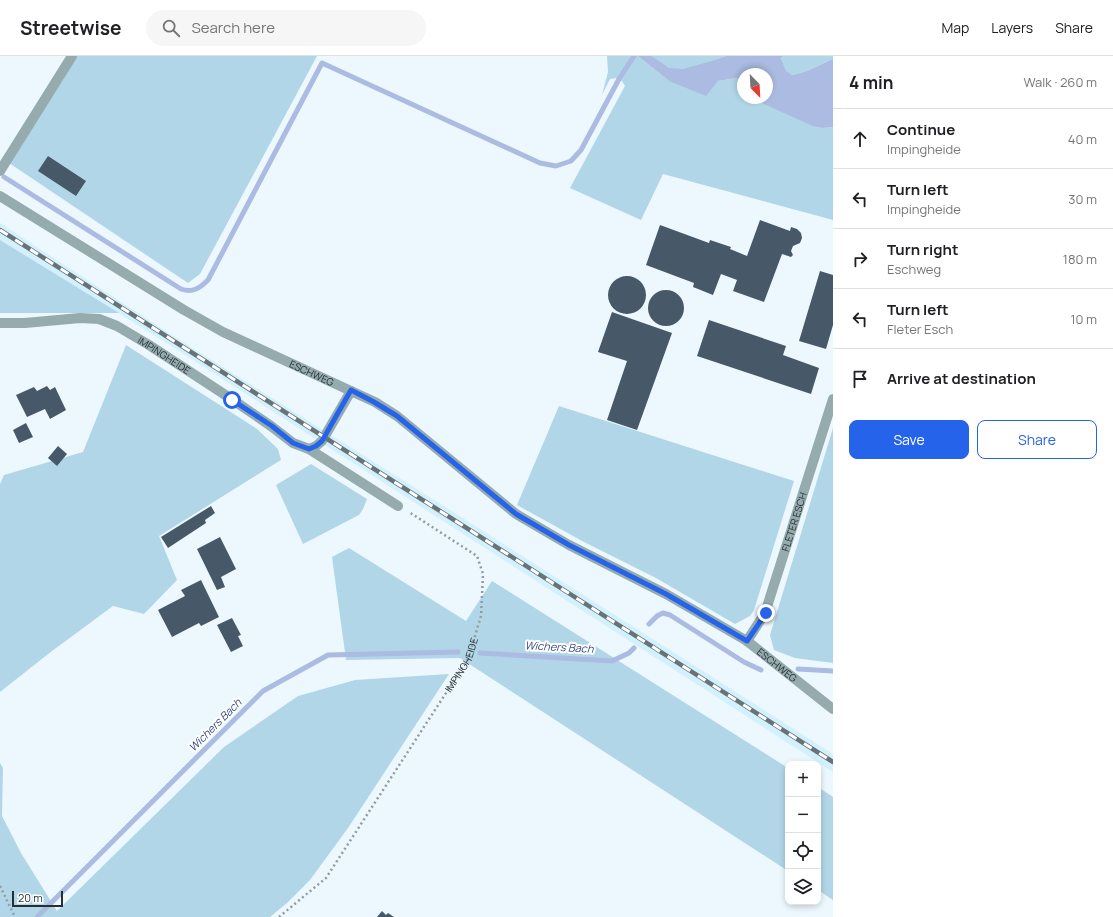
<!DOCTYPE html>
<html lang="en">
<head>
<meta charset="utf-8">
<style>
  body { margin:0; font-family:Manrope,sans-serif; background:#f6f6f6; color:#202124 }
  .controls { position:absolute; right:12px; bottom:12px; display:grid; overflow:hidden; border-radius:8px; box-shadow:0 2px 6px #0003 }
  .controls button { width:36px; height:36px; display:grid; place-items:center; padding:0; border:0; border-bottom:1px solid #e0e0e0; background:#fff; color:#202124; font:20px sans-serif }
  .compass { position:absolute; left:737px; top:12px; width:36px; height:36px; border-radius:50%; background:#fff; box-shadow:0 2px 6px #0003; rotate:156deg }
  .scale { position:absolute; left:12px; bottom:10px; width:51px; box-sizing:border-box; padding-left:4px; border:2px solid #253034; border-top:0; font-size:11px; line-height:14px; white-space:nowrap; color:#253034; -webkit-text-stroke:3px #fff; paint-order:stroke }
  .stop { position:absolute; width:12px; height:12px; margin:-9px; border:3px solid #2563eb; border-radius:50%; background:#fff }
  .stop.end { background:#2563eb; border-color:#fff; box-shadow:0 1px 4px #0008 }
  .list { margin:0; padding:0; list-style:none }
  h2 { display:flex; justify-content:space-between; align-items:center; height:52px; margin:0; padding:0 16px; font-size:17px }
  h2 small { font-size:13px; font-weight:400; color:#757577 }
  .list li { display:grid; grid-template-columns:26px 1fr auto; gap:12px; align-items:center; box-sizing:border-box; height:60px; padding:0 16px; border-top:1px solid #e0e0e0 }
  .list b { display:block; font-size:15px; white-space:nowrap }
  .list p { margin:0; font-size:13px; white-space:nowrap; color:#757577 }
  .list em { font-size:13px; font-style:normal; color:#757577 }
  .actions { display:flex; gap:8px; padding:12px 16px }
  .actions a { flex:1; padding:9px 0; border:1px solid #2563eb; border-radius:8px; text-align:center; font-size:14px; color:#2563eb }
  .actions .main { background:#2563eb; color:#fff }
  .icon { flex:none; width:22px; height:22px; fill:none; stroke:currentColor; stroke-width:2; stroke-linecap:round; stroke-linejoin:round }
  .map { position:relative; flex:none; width:833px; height:861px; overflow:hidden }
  header { display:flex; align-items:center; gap:24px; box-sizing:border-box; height:56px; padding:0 20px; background:#fff; border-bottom:1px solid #e0e0e0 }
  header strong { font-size:19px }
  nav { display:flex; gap:22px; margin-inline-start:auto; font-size:14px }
  .search { width:280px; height:36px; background:#f6f6f6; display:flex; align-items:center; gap:10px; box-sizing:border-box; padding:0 14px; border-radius:22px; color:#757577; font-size:15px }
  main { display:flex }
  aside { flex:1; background:#fff }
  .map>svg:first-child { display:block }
  .built { fill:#d2f0fd }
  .green { fill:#b1d6e7 }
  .water { fill:#abbbe1 }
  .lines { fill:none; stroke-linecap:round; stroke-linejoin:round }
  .stream { stroke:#abbbe1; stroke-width:5 }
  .building { fill:#475969 }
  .path { stroke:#909ca0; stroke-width:2.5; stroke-dasharray:2 3; stroke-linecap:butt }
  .minor { stroke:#95abae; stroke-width:10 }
  .rail-casing { stroke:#677377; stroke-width:4.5 }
  .rail { stroke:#fff; stroke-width:3; stroke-dasharray:9; stroke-linecap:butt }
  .route { stroke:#2563eb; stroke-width:5 }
  .labels { text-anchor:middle; stroke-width:4; stroke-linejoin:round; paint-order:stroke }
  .street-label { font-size:10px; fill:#253034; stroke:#fff }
  .water-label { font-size:11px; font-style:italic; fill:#3a4c7e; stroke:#fff }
</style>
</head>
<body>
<header>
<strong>Streetwise</strong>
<div class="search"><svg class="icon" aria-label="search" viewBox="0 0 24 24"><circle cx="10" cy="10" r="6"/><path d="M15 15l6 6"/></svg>Search here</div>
<nav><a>Map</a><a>Layers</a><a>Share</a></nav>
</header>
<main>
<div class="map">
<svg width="833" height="861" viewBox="0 0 833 861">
  <rect width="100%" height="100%" fill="#ecf8fd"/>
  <path class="built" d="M0 167 167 276 436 445 833 698V716L162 284 0 184Z"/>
  <path class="green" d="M76 0H317L200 218 188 227 9 107Z
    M607 0H638L669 25H718L737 22 743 36V42L759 46 823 72 833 71V164L663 118 641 164 570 132 625 30C621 23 619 21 610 23L602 39 608 16Z
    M652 0H726C711 6 687 16 671 13 665 11 658 4 652 0Z
    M784 0H833V3L807 15 792 19 786 16 781 2Z
    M0 184 119 257H0Z
    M126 289 257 373 278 393 281 404 159 480 177 524 144 558 113 550 52 595 0 636V428L4 419 83 396Z
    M559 350 794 425 754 554 750 560 735 568 656 522 584 486 517 449Z
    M833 372V607L795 602 774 594 770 579Z
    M311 408 367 443 363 453 359 459 303 488 276 429Z
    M349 492 466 565 492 525 788 712V815L460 602 346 604 332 501Z
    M449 618 348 772 310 824 287 847 270 861H0V707L3 712 2 760 21 797 57 855 224 691 298 640 355 624Z
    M818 731 833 741V844L818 834Z"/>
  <path class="water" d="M638 0H652L669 12 683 13 712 5 726 0H784L781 2 786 15 792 19 807 15 833 3V71L823 72 813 70 759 46 746 43 745 42H767V18H743V36L737 22 718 25 706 40 669 25Z"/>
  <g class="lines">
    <path class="stream" d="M4 121 181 233C193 237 200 232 208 224L322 7 540 107 556 110 571 105 581 94 619 23 634 0
      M649 568 657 560 663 557 670 559 744 606 761 614
      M480 597 612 605 629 597 634 592
      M798 613 833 615
      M37 861 263 635 328 599 458 596"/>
  </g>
  <path class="building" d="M48 100 86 125 76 140 38 115Z
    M760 164 790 175 791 171 797 173 801 177 802 182 800 187 793 190 791 195 793 199 791 201 782 198 764 246 733 235 737 224 721 218 713 239 693 231 694 227 646 209 660 169 709 187 710 184 731 191 730 193 747 200Z
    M820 215 833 219V269L826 293 799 285Z
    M608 239a19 19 0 1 1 38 0a19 19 0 1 1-38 0Z
    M648 252a18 18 0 1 1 36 0a18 18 0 1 1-36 0Z
    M612 256 672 277 637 374 607 364 627 305 598 296Z
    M709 264 786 290 783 299 819 312 811 338 697 300Z
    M47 330 50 334 55 331 66 354 50 363 45 353 27 361 16 339 34 331 37 335Z
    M26 367 33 381 19 387 13 374Z
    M58 390 67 398 57 410 48 402Z
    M211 450 215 457 205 464 206 467 168 492 161 481Z
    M220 481 236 513 221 521 225 531 217 534 197 493Z
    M201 524 219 561 201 570 199 567 172 581 158 554 185 540 181 534Z
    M232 562 241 579 238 580 243 590 231 596 217 569Z
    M382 855 386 859 388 857 394 861H377Z"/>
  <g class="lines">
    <g class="path">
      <path d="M0 830 15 861"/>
      <path id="s1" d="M279 861 326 822 468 603 481 560 483 518 477 500 409 456"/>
    </g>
    <g class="minor">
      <path d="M0 115 72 0"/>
      <path id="s2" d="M0 140 184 254 223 276 351 335 375 346 397 360 516 458 569 489 666 538 747 585 833 653"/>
      <path id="s3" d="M0 267H25L80 262 99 263 117 270 149 289 233 344 271 370 293 387 309 393 398 450"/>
      <path d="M309 393 316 390 322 385 351 335"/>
      <path id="s4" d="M747 585 765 557 833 343"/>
    </g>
    <defs>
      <path id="rail" d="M0 174 833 706"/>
    </defs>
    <use href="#rail" class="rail-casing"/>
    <use href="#rail" class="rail"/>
  </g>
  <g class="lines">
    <path class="route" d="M232 344 272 370 293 387 309 393 316 390 322 385 351 334 374 346 397 360 516 458 569 489 666 538 747 585 766 557"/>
  </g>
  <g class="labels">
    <g class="street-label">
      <text dy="4" stroke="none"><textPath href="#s3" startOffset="174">IMPINGHEIDE</textPath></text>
      <text dy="4" stroke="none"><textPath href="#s2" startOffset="359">ESCHWEG</textPath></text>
      <text dy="4" stroke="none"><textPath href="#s4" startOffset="129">FLETER ESCH</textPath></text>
      <text dy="4" stroke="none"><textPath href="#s1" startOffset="314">IMPINGHEIDE</textPath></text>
      <text dy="4" stroke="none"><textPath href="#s2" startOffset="911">ESCHWEG</textPath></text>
    </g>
    <g class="water-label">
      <text transform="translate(559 591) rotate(3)" y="4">Wichers Bach</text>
      <text transform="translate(215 669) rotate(-45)" y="4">Wichers Bach</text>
    </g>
  </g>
</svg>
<div class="controls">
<button>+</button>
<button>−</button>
<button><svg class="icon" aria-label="locate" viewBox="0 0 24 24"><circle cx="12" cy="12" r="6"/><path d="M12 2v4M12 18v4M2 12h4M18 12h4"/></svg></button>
<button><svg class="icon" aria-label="layers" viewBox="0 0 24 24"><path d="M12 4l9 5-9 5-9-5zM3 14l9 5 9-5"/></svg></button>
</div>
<svg class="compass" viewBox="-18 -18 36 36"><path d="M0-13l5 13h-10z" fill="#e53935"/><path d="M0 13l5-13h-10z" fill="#757577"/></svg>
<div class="scale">20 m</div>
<div class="stop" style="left:232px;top:344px"></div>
<div class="stop end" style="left:766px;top:557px"></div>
</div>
<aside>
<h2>4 min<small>Walk · 260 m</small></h2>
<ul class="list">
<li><svg class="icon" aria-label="ahead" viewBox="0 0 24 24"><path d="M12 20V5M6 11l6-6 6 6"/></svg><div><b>Continue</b><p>Impingheide</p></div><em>40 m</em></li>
<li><svg class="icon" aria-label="left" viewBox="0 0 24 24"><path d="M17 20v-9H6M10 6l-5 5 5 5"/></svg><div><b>Turn left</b><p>Impingheide</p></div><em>30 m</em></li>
<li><svg class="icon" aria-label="right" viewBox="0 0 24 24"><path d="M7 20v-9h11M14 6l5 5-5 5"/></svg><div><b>Turn right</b><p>Eschweg</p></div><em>180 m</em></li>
<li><svg class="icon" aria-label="left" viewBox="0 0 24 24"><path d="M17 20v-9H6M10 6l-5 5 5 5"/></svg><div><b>Turn left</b><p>Fleter Esch</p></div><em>10 m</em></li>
<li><svg class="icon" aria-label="arrive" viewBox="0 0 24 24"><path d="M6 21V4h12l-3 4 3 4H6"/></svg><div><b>Arrive at destination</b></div></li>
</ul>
<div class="actions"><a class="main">Save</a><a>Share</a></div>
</aside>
</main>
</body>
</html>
